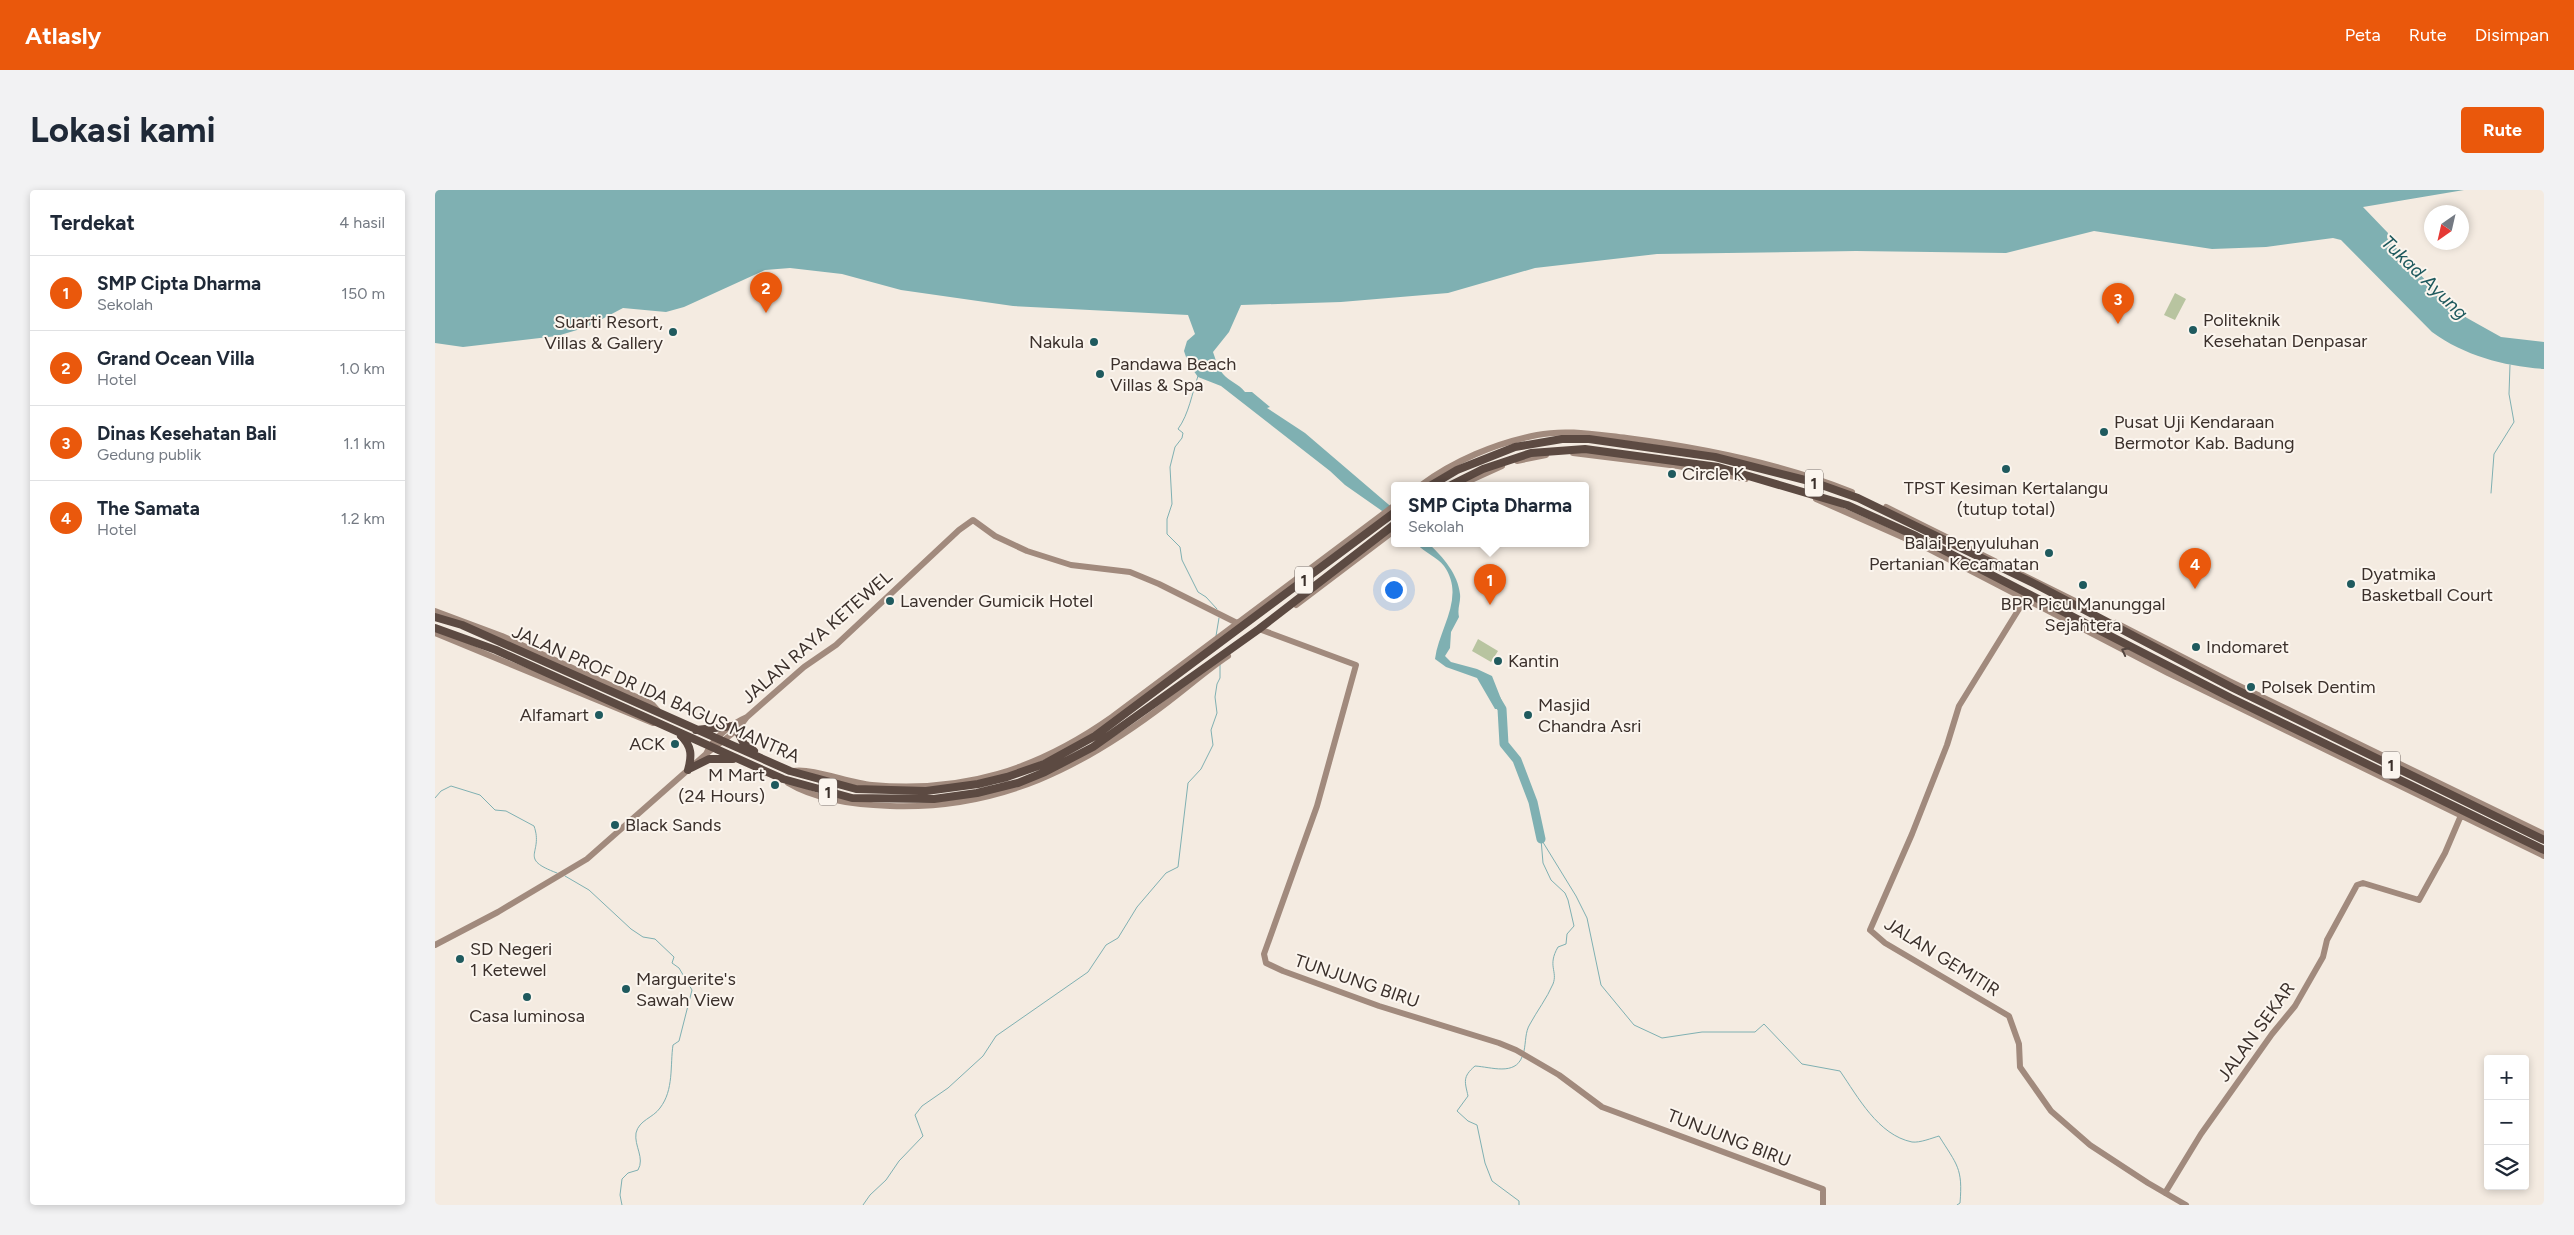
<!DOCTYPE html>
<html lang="id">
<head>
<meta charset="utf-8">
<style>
  body { margin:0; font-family:Figtree,sans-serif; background:#f2f2f3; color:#1f2937 }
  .controls { position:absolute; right:15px; bottom:15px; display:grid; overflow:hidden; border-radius:5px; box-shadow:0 2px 8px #0003 }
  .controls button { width:45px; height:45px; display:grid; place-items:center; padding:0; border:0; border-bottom:1px solid #e0e1e3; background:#fff; color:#1f2937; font:25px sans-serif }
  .compass { position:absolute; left:1989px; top:15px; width:45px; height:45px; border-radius:50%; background:#fff; box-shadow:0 2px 8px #0003; rotate:214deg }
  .you { position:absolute; left:958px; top:399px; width:18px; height:18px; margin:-12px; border:4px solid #fff; border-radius:50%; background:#1a73e8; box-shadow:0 0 0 8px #1a73e833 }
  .badge { display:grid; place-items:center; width:32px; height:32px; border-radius:50%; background:#ea580c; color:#fff; font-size:16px; font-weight:700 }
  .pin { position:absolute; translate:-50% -41px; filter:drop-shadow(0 1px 2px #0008) }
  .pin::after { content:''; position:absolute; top:26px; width:18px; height:15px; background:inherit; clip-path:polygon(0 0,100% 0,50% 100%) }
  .popup { position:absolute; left:956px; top:292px; width:198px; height:65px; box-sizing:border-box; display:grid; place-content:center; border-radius:5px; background:#fff; filter:drop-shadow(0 1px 4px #0005); font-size:16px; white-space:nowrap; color:#747a83 }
  .popup b { font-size:19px; color:#1f2937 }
  .popup::after { content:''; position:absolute; left:50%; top:100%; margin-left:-10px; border:10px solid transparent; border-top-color:#fff }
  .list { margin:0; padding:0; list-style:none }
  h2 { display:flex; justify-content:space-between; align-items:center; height:65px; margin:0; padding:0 20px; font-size:21px }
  h2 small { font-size:16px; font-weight:400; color:#747a83 }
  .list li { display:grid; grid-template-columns:32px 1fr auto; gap:15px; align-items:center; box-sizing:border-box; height:75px; padding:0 20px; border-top:1px solid #e0e1e3 }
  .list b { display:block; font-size:19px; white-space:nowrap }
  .list p { margin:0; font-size:16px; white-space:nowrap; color:#747a83 }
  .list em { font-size:16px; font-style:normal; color:#747a83 }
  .icon { flex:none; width:28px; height:28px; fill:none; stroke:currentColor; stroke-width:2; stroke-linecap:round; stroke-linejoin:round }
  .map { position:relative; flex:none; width:2109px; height:1015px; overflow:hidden; border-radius:5px }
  header { display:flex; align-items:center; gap:30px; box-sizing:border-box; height:70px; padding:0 25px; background:#ea580c; color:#fff }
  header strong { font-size:24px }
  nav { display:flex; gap:28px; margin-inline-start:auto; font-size:18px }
  .intro { display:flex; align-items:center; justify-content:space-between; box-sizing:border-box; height:120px; padding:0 30px }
  h1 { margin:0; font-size:35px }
  .button { padding:12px 22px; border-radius:5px; background:#ea580c; color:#fff; font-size:18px; font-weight:700 }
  main { display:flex; gap:30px; padding:0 30px }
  aside { flex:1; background:#fff; border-radius:5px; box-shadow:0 2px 8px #0003 }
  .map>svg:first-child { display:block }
  .green { fill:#b8c4a0 }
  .water { fill:#7fb0b2 }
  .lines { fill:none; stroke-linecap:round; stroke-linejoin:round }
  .stream { stroke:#7fb0b2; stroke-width:1 }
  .river { stroke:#7fb0b2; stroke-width:9 }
  .secondary { stroke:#a18a7d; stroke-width:6 }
  .highway { stroke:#5c4a42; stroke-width:8 }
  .oneway { stroke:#544640 }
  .poi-dot { fill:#1f5a5e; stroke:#fbf5ee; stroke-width:2 }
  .labels { text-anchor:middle; stroke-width:4; stroke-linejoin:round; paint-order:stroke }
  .shield { fill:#fbf5ee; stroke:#756b66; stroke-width:1 }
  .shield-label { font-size:16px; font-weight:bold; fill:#3b302b }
  .poi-label { font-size:18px; fill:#3b302b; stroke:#fbf5ee; text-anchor:start }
  .street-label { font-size:18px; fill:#3b302b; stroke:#fbf5ee }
  .water-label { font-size:19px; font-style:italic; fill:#1f5a5e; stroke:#fbf5ee }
</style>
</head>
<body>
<header>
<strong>Atlasly</strong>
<nav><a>Peta</a><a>Rute</a><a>Disimpan</a></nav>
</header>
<div class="intro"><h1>Lokasi kami</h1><a class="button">Rute</a></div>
<main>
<aside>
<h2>Terdekat<small>4 hasil</small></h2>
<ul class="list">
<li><span class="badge">1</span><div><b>SMP Cipta Dharma</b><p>Sekolah</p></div><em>150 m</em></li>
<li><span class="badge">2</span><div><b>Grand Ocean Villa</b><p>Hotel</p></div><em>1.0 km</em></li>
<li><span class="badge">3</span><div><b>Dinas Kesehatan Bali</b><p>Gedung publik</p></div><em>1.1 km</em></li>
<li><span class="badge">4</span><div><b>The Samata</b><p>Hotel</p></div><em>1.2 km</em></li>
</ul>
</aside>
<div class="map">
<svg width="2109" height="1015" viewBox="0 0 2109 1015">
  <rect width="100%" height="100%" fill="#f4ebe1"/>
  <path class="green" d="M1740 103 1751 109 1740 130 1729 125Z
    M1043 449 1063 461 1056 472 1037 461Z"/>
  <path class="water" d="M0 0H2029L1928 17 1953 43 1952 48 2012 114 2032 128 2066 147 2109 152V179C2069 176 2030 166 1997 142L1906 50 1898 48 1831 57 1777 59 1659 41 1571 63 1421 61 1222 64 1100 78 1013 103 906 112 806 115 794 142 778 162C781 170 782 177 788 184 794 191 804 194 810 202H817L835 217 832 218 870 243 960 320V330L910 295 895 281 786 196 763 187 753 173 749 161 752 151 760 144 753 125 578 116 466 100 407 84 355 78 330 80 249 117 231 122 188 118 152 137 122 146 28 157 0 153Z
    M982 354H994C1008 367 1023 384 1025 404 1026 412 1022 418 1024 427L1016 442 1015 458 1010 466 1016 472 1042 479 1057 486 1070 519H1060L1042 488 1011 477 1000 469C1004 438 1031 407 1009 376 1002 367 990 363 982 354Z"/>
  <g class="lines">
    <path class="stream" d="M763 186C757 203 754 224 743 239L748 243 747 248 740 257 735 277 737 314 732 329V344L745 357 747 370 763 402 771 407 782 419
      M2056 303 2059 264 2079 232 2074 204 2075 175
      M781 446 784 428
      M0 608 6 601 16 596 45 605 60 620 71 621 99 636C109 664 82 668 122 683
      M1106 649 1141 706 1152 728 1166 795 1199 835 1227 848 1267 842H1320L1329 834 1367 874 1405 881C1423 907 1443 945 1477 952 1485 953 1497 948 1504 946 1522 975 1528 978 1525 1013L1522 1015
      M130 686 154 700 196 739 208 747 220 749 239 767 237 773 244 778 257 800 244 851 238 855C235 875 239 900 225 918 218 928 204 930 201 943 199 956 210 968 203 980L193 983 187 989 185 1005 187 1015
      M1089 861C1091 852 1090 842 1095 834 1102 821 1112 808 1118 794 1123 781 1112 776 1123 757L1131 754 1132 744 1139 736 1133 710 1130 703 1116 690 1108 673 1106 649
      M428 1015 435 1005 451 990 464 971 488 946 480 925 487 916 513 898 548 866 561 846 653 782 671 755 683 748 702 717 731 683 743 677 753 593 766 579 778 555 776 540 782 523 780 507 782 494 785 488V475
      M1084 1015V1011L1057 991 1050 973 1042 935 1033 931 1022 921 1033 906C1030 892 1027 887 1040 876 1056 877 1080 886 1087 867"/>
    <path class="river" d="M1061 509 1067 519 1069 554 1082 570 1098 612 1106 649"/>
    <path class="secondary" d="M1138 263 1243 276 1311 289
      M1082 271 1111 265
      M985 296C1018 271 1061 253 1102 245 1132 239 1163 245 1192 248 1269 258 1345 273 1417 302
      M1023 296 1067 276
      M1381 309 1492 358 1733 483 2109 666
      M1451 317 1644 413
      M1592 406 1524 516 1512 555 1477 644 1435 740 1450 753 1574 826 1584 854 1585 877 1616 921 1655 955 1713 993 1751 1015
      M861 415 960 340
      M0 421 67 446 217 514 225 523
      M1681 433 1794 491 2109 644
      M824 439 921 475 882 616 829 764 831 773 848 781 944 816 1064 853 1081 860 1124 885 1167 917 1388 999V1015
      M0 443 218 533
      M271 564C278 548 296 534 312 527L369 477 401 455 524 340 538 330 560 346 592 361 636 375 695 382 724 394 802 433
      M358 581C379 578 413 593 437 595 528 603 602 580 677 527L960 315
      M353 593C381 610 422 615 455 616 565 620 648 577 733 512 753 497 772 480 793 466
      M0 755 63 722 152 669 271 564 302 540 312 527
      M1730 1003 1766 944 1837 844 1860 816 1888 767 1892 750 1922 695 1928 693 1984 710 2010 663 2027 623"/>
    <path class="highway" d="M995 296 1022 280 1080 257 1127 249H1154L1280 267 1378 292 1423 308 1600 394 1798 498 2109 650
      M1014 296 1048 279 1096 263 1150 259 1283 277 1412 315 1481 346 1796 508 2109 660
      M0 427 27 435 355 581 421 599 491 601 543 594 572 587 609 574 660 546 960 322
      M0 438 61 460 348 589 417 608 499 609 542 603 583 593 610 582 658 557 824 439 960 334
      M261 540 298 536
      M302 540 309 554 319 561
      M246 546C257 556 257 566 253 580
      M256 578 274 569H298"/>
  </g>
  <defs><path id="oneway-chevron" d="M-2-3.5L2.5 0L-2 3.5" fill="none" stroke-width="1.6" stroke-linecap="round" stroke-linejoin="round" transform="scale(1.25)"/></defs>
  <use class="oneway" href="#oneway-chevron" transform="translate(1690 461) rotate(-153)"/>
  <g class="poi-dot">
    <circle cx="1758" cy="140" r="5"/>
    <circle cx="238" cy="142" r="5"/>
    <circle cx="659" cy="152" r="5"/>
    <circle cx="665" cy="184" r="5"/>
    <circle cx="1669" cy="242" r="5"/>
    <circle cx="1571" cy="279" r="5"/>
    <circle cx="1237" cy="284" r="5"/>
    <circle cx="1614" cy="363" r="5"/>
    <circle cx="1916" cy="394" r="5"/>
    <circle cx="1648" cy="395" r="5"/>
    <circle cx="455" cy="411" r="5"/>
    <circle cx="1761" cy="457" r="5"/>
    <circle cx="1063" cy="471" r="5"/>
    <circle cx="1816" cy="497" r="5"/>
    <circle cx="164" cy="525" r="5"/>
    <circle cx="1093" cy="525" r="5"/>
    <circle cx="240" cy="554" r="5"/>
    <circle cx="340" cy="595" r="5"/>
    <circle cx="180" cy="635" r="5"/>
    <circle cx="25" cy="769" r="5"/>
    <circle cx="191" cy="799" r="5"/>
    <circle cx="92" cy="807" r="5"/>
  </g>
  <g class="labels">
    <g class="shield">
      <rect x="1370" y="279.5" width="18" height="27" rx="4"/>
      <rect x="860" y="376.5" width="18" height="27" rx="4"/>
      <rect x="1947" y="561.5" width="18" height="27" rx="4"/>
      <rect x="384" y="588.5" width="18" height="27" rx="4"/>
    </g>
    <g class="shield-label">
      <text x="1379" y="299">1</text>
      <text x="869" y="396">1</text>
      <text x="1956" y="581">1</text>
      <text x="393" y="608">1</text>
    </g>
    <g class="poi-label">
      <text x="1768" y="136">Politeknik<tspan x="1768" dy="21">Kesehatan Denpasar</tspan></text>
      <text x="228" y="138" text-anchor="end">Suarti Resort,<tspan x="228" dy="21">Villas &amp; Gallery</tspan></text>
      <text x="649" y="158" text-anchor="end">Nakula</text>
      <text x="675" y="180">Pandawa Beach<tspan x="675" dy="21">Villas &amp; Spa</tspan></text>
      <text x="1679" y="238">Pusat Uji Kendaraan<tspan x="1679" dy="21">Bermotor Kab. Badung</tspan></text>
      <text x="1247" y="290">Circle K</text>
      <text x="1571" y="304" text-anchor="middle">TPST Kesiman Kertalangu<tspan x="1571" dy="21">(tutup total)</tspan></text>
      <text x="1604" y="359" text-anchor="end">Balai Penyuluhan<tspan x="1604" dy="21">Pertanian Kecamatan</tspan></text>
      <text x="1926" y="390">Dyatmika<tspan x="1926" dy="21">Basketball Court</tspan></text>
      <text x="465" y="417">Lavender Gumicik Hotel</text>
      <text x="1648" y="420" text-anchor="middle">BPR Picu Manunggal<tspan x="1648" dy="21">Sejahtera</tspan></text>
      <text x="1771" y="463">Indomaret</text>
      <text x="1073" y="477">Kantin</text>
      <text x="1826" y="503">Polsek Dentim</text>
      <text x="1103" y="521">Masjid<tspan x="1103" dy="21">Chandra Asri</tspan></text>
      <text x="154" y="531" text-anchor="end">Alfamart</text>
      <text x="230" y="560" text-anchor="end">ACK</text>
      <text x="330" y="591" text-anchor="end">M Mart<tspan x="330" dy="21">(24 Hours)</tspan></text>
      <text x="190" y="641">Black Sands</text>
      <text x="35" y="765">SD Negeri<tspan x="35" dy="21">1 Ketewel</tspan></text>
      <text x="201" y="795">Marguerite's<tspan x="201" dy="21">Sawah View</tspan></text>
      <text x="92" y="832" text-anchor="middle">Casa luminosa</text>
    </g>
    <g class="street-label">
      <text transform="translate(382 447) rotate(-41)" y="6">JALAN RAYA KETEWEL</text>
      <text transform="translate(221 504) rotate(24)" y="6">JALAN PROF DR IDA BAGUS MANTRA</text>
      <text transform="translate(1507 767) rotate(32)" y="6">JALAN GEMITIR</text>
      <text transform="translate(922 791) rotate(19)" y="6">TUNJUNG BIRU</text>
      <text transform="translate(1821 842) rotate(-54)" y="6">JALAN SEKAR</text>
      <text transform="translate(1294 948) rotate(21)" y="6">TUNJUNG BIRU</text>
    </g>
    <g class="water-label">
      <text transform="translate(1990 87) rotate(44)" y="7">Tukad Ayung</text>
    </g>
  </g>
</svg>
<div class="controls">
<button>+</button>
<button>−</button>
<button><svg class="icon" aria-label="layers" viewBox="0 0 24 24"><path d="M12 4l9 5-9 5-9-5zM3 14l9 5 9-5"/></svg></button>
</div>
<svg class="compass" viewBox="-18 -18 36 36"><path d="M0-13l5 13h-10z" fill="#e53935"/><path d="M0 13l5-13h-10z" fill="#747a83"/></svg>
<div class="you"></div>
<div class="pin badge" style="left:1055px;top:415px">1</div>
<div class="popup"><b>SMP Cipta Dharma</b>Sekolah</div>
<div class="pin badge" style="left:331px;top:123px">2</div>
<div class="pin badge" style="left:1683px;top:134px">3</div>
<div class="pin badge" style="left:1760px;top:399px">4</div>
</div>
</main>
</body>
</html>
